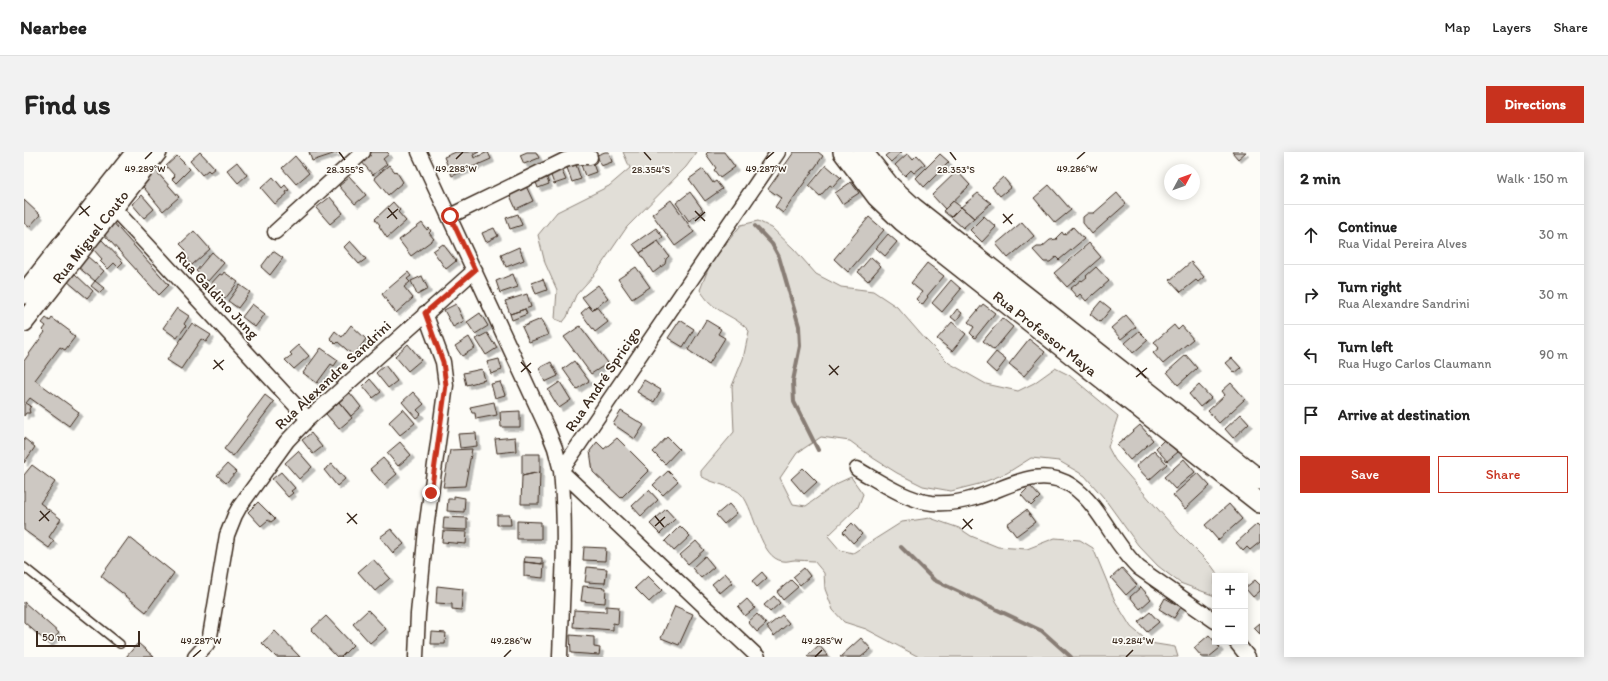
<!DOCTYPE html>
<html lang="en">
<head>
<meta charset="utf-8">
<style>
  body { margin:0; font-family:Itim,sans-serif; background:#f2f2f2; color:#222 }
  .controls { position:absolute; right:12px; bottom:12px; display:grid; overflow:hidden; border-radius:0px; box-shadow:0 2px 10px #0003 }
  .controls button { width:36px; height:36px; display:grid; place-items:center; padding:0; border:0; border-bottom:1px solid #e0e0e0; background:#fff; color:#222; font:20px sans-serif }
  .compass { position:absolute; left:1140px; top:12px; width:36px; height:36px; border-radius:50%; background:#fff; box-shadow:0 2px 10px #0003; rotate:49deg }
  .scale { position:absolute; left:12px; bottom:10px; width:104px; box-sizing:border-box; padding-left:4px; border:2px solid #3b2a1e; border-top:0; font-size:11px; line-height:14px; white-space:nowrap; color:#3b2a1e; -webkit-text-stroke:3px #fdfcf7; paint-order:stroke }
  .stop { position:absolute; width:12px; height:12px; margin:-9px; border:3px solid #c8321e; border-radius:50%; background:#fff }
  .stop.end { background:#c8321e; border-color:#fff; box-shadow:0 1px 4px #0008 }
  .list { margin:0; padding:0; list-style:none }
  h2 { display:flex; justify-content:space-between; align-items:center; height:52px; margin:0; padding:0 16px; font-size:17px }
  h2 small { font-size:13px; font-weight:400; color:#767676 }
  .list li { display:grid; grid-template-columns:26px 1fr auto; gap:12px; align-items:center; box-sizing:border-box; height:60px; padding:0 16px; border-top:1px solid #e0e0e0 }
  .list b { display:block; font-size:15px; white-space:nowrap }
  .list p { margin:0; font-size:13px; white-space:nowrap; color:#767676 }
  .list em { font-size:13px; font-style:normal; color:#767676 }
  .actions { display:flex; gap:8px; padding:12px 16px }
  .actions a { flex:1; padding:9px 0; border:1px solid #c8321e; border-radius:0px; text-align:center; font-size:14px; color:#c8321e }
  .actions .main { background:#c8321e; color:#fff }
  .icon { flex:none; width:22px; height:22px; fill:none; stroke:currentColor; stroke-width:2; stroke-linecap:round; stroke-linejoin:round }
  .map { position:relative; flex:none; width:1236px; height:505px; overflow:hidden; border-radius:0px }
  header { display:flex; align-items:center; gap:24px; box-sizing:border-box; height:56px; padding:0 20px; background:#fff; border-bottom:1px solid #e0e0e0 }
  header strong { font-size:19px }
  nav { display:flex; gap:22px; margin-inline-start:auto; font-size:14px }
  .intro { display:flex; align-items:center; justify-content:space-between; box-sizing:border-box; height:96px; padding:0 24px }
  h1 { margin:0; font-size:28px }
  .button { padding:10px 18px; border-radius:0px; background:#c8321e; color:#fff; font-size:14px; font-weight:700 }
  main { display:flex; gap:24px; padding:0 24px }
  aside { flex:1; background:#fff; border-radius:0px; box-shadow:0 2px 10px #0003 }
  .map>svg:first-child { display:block }
  .green { fill:#e1ded7; stroke:#8e847a }
  .lines { fill:none; stroke-linecap:round; stroke-linejoin:round }
  .stream { stroke:#887d74; stroke-width:4 }
  .building { fill:#cdc8c2; stroke:#3b2a1e; filter:url(#shadow) }
  .lane-casing { stroke:#3b2a1e; stroke-width:10 }
  .street-casing { stroke:#3b2a1e; stroke-width:17 }
  .secondary-casing { stroke:#3b2a1e; stroke-width:22 }
  .lane { stroke:#fdfcf7; stroke-width:7 }
  .street { stroke:#fdfcf7; stroke-width:14 }
  .secondary { stroke:#fdfcf7; stroke-width:19 }
  .route { stroke:#c8321e; stroke-width:5 }
  .ticks { fill:none; stroke:#3b2a1e; stroke-width:1.5 }
  .labels { text-anchor:middle; stroke-width:3.5; stroke-linejoin:round; paint-order:stroke }
  .street-label { font-size:15px; fill:#3b2a1e; stroke:#fdfcf7 }
  .ticks-label { font-size:10px; text-anchor:middle; fill:#3b2a1e; stroke:#fdfcf7; stroke-width:3.5; stroke-linejoin:round; paint-order:stroke }
</style>
</head>
<body>
<header>
<strong>Nearbee</strong>
<nav><a>Map</a><a>Layers</a><a>Share</a></nav>
</header>
<div class="intro"><h1>Find us</h1><a class="button">Directions</a></div>
<main>
<div class="map">
<svg width="1236" height="505" viewBox="0 0 1236 505">
  <defs>
    <filter id="shadow"><feDropShadow dx="3.5" dy="3.5" stdDeviation="0" flood-color="#0004"/></filter>
  </defs>
  <rect width="100%" height="100%" fill="#fdfcf7"/>
  <filter id="ink" filterUnits="userSpaceOnUse"><feTurbulence type="fractalNoise" baseFrequency=".025" numOctaves="2"/><feDisplacementMap in="SourceGraphic" scale="8" xChannelSelector="R" yChannelSelector="G"/><feConvolveMatrix kernelMatrix="1 2 1 2 8 2 1 2 1" color-interpolation-filters="sRGB"/></filter>
  <g filter="url(#ink)">
    <path class="green" d="M599 0H673L662 15 603 75 571 122 552 143 543 165 539 170 531 167 533 138 521 111 514 83 533 60 585 34 606 16Z
      M734 69 748 76 770 97 792 122 817 135 849 139 873 155 901 187 925 211 962 232 994 239 1010 231 1031 216 1045 223 1094 264 1084 295 1091 308 1154 380 1187 413 1195 424H1191V444L1156 431 1134 414 1114 393 1080 346 1061 324 1035 309 1007 306 983 321 955 332 927 339 899 334 873 321 849 306 826 289 797 285 773 301 756 326 769 352 782 354 814 331 827 325 839 342 834 355 804 384 816 398 829 401 878 370 906 366 935 376 947 384 974 395 1003 397 1031 386 1056 388 1069 396 1091 449 1107 475 1126 491 1151 495 1154 505H895L842 477 820 470 809 458 801 437 800 421 790 409C784 409 777 408 771 408 767 408 763 410 759 409 736 407 731 358 718 343 711 334 688 332 677 324V319L710 280 708 234 719 207 725 179C715 167 702 164 691 155 684 150 680 144 676 138L686 112 717 73Z"/>
    <g class="lines">
      <path class="stream" d="M731 74 748 92 755 105 775 174 776 194 769 229 770 250 794 298
        M877 395 910 428 1018 479 1047 505"/>
    </g>
    <path class="building" d="M176 0 191 16 186 20 184 18 178 23 166 9Z
      M285 0H315L288 9Z
      M346 0H363L365 2 359 7 363 12 349 23 336 8Z
      M432 0H455L449 3 450 6 464 0 467 7 428 24 420 5Z
      M503 0H512L515 6 500 12 496 3Z
      M581 0H585L588 10 577 14 573 3Z
      M684 0H700L711 15 696 26 690 18 692 16 682 2Z
      M770 0H794L799 4 759 61 751 55 757 46 744 37Z
      M866 0H878L867 10 861 4Z
      M1208 0H1222L1214 7Z
      M884 1 889 7 893 3 901 12 890 21 887 18 881 24 871 13Z
      M916 2 925 10 900 35 892 26Z
      M153 4 166 17 152 31 148 27 151 24 142 14Z
      M271 4 285 21 272 32 258 16Z
      M550 7 557 27 548 30 541 10Z
      M568 9 572 20 561 24 557 13Z
      M213 10 223 23 214 31 203 18Z
      M365 13 371 20 372 19 379 30 364 43 350 26Z
      M802 13 817 26 809 35 806 33 796 44 785 34Z
      M537 17 542 28 530 32 526 21Z
      M679 17 689 31 692 29 698 37 681 49 665 27Z
      M131 18 155 45 139 59 116 31Z
      M933 19 946 33 921 57 908 43Z
      M521 21 525 32 514 36 510 25Z
      M249 25 258 36 261 33 265 38 262 40 263 42 251 52 237 36Z
      M326 25 342 43 331 52 315 34Z
      M979 25 987 35 976 44 968 35Z
      M827 30 835 41 818 52 811 41Z
      M501 32 509 49 492 57 484 39Z
      M1025 33 1047 58 1031 71 1010 46Z
      M666 40 679 58 665 69 652 51Z
      M954 41 967 51 950 66 937 55Z
      M1093 41 1102 52 1068 82 1059 71V65L1064 61H1070Z
      M118 43 130 57 120 66 108 52Z
      M306 45 319 61 306 72 292 56Z
      M0 48 16 63 5 75 0 71Z
      M647 48 670 80 651 94 628 62Z
      M929 49 937 55 927 65 919 59Z
      M369 50 376 58 374 60 382 69 363 86 355 74 356 73 351 67Z
      M937 55 950 66 939 76 927 65Z
      M494 62 498 73 486 77 482 66Z
      M960 64 972 75 958 90 946 78Z
      M845 65 860 78 824 120 810 107Z
      M87 68 145 133 135 143 76 78Z
      M998 70 1010 84 984 106 972 92Z
      M398 71 403 78 405 76 407 79 405 81 410 87 387 104 375 88Z
      M1049 75 1060 87 1035 108 1032 105 1026 110H1020L1009 98 1013 95H1018L1026 88 1033 87 1032 86 1038 80 1040 83Z
      M470 76 474 84 462 90 458 81Z
      M632 76 639 85 616 101 609 92Z
      M170 79 186 97 168 113 163 108 165 107 159 100 162 98 156 92Z
      M864 82 873 90 861 104 852 96Z
      M78 88 99 110 94 115 90 111 84 117 76 109 78 107 69 97Z
      M326 89 342 107 335 112 320 95Z
      M634 89 645 104 642 107 641 112 629 121 616 101Z
      M1065 91 1077 105 1043 135 1030 121Z
      M419 92 432 109 422 117 409 99Z
      M495 95 500 108 482 115 477 103Z
      M249 99 259 106 246 123 237 115Z
      M188 100 200 111 184 129 172 119Z
      M63 104 80 119 71 129 54 115Z
      M847 105 857 114 844 129 834 120Z
      M1167 110 1180 125 1174 130 1172 128 1157 140 1146 128Z
      M903 111 920 124 903 144 904 145 898 153 892 147 898 140 887 131Z
      M612 115 626 135 608 147 594 127Z
      M1072 115 1085 129 1062 149 1056 142 1053 145 1046 137 1057 128 1058 129 1063 125 1062 124Z
      M200 120 214 130 201 147 184 135 196 122 198 123Z
      M384 120 387 124 383 127 386 130 380 135 389 146 372 161 358 142Z
      M50 121 69 139 63 146 43 129Z
      M489 122 494 135 476 141 472 129Z
      M398 124 404 137 393 143 387 129Z
      M519 127 523 138 512 142 508 131Z
      M927 128 937 137 918 160 908 151Z
      M71 129 80 136 76 141 67 134Z
      M216 133 226 140 214 156 204 149Z
      M574 133 584 146 568 158 558 145Z
      M503 142 507 155 486 162 481 149Z
      M1077 149 1087 157 1076 170 1066 162Z
      M228 152 241 162 231 175 218 165Z
      M432 152 440 169 429 175 420 158Z
      M959 152 971 161 951 186 946 181 950 175 944 170Z
      M565 154 568 158 572 154 584 170 571 180 557 161Z
      M153 156 165 164 160 172 162 174 153 186 139 176Z
      M501 157 503 162 488 168 486 162Z
      M933 157 938 161 932 169 927 165Z
      M456 161 464 174 451 182 443 170Z
      M1102 163 1112 175 1097 187 1087 176Z
      M22 166 26 169 28 166 47 180 46 181 51 185 41 198 36 195 11 228 55 260 45 274 6 246 2 251 7 254 5 257 6 261H2L0 264V209L21 180 19 178 22 174 18 171Z
      M978 166 989 175 970 198 959 189Z
      M517 167 524 183 505 190 498 175Z
      M656 168 670 177 659 195 644 186Z
      M682 168 697 177 694 182 701 186 685 212 664 198Z
      M928 170 942 182 928 199 913 187Z
      M168 171 187 183 182 190 177 187 157 217 143 208Z
      M327 173 342 187 330 204 314 190 312 192 306 186 311 179 318 185Z
      M1150 173 1154 178 1158 174 1169 187 1139 212 1129 201 1135 196 1130 190Z
      M556 174 584 211 567 222 540 185Z
      M1115 179 1124 188 1109 201 1101 191Z
      M463 181 469 191 470 190 473 196 462 203 452 187Z
      M445 185 451 196 438 204 431 194Z
      M1005 187 1021 200 1000 224 985 212Z
      M384 192 397 208 384 219 371 204Z
      M275 193 285 204 270 217 261 208 268 203 266 201Z
      M297 196 314 208 310 214 307 212 293 231 279 221Z
      M972 200 982 208 972 221 962 212Z
      M1162 203 1173 216 1154 233 1143 220Z
      M1208 206 1217 216 1211 221 1202 211Z
      M475 207 478 218 467 222 463 210Z
      M550 209 565 229 553 237 539 217Z
      M527 210 534 224 521 230 515 216Z
      M361 213 373 229 364 236 352 221Z
      M458 217 461 228 442 233 439 221Z
      M346 227 357 240 349 246 339 234Z
      M620 228 637 238 630 250 613 240Z
      M476 230 481 243 471 246 467 232Z
      M536 230 547 248 535 256 524 238Z
      M1207 231 1221 247 1195 271 1184 259 1201 243 1198 239Z
      M1175 233 1187 246 1176 255 1165 242Z
      M389 240 400 252 393 258 397 262 392 266 378 250Z
      M326 241 337 255 327 264 315 250Z
      M241 243 250 250 209 304 200 297Z
      M315 250 328 266 315 277 302 262Z
      M470 250 473 263 452 267 451 261H448L446 255Z
      M379 257 391 271 376 283 365 270Z
      M496 259V275H477L476 260Z
      M597 259 620 273 611 287 589 272Z
      M1217 262 1225 271 1209 286 1201 277Z
      M1116 273 1129 288 1106 308 1093 293Z
      M287 281 298 295 289 302 278 288Z
      M452 281 453 294 436 296 434 282Z
      M491 285 492 299 473 301 471 287Z
      M643 285 655 297 641 312 629 300Z
      M0 286 11 295 0 311Z
      M593 286 625 318 597 346 569 320 566 299 573 290 580 297Z
      M1140 288 1154 300 1143 309 1132 296Z
      M376 290 387 303 374 314 363 301Z
      M448 297 441 334 419 335 426 298Z
      M1130 298 1143 312 1125 328 1112 314Z
      M274 299 288 315 275 327 261 311Z
      M498 302H516V320L498 324Z
      M359 306 373 322 360 333 346 317Z
      M1160 307 1171 320 1151 337 1140 325Z
      M203 312 212 320 202 331 193 323Z
      M308 312 321 327 313 334 300 318Z
      M8 313 31 330 16 351 37 367 25 385 30 389 25 396 0 378V323Z
      M779 316 793 330 780 342 767 327Z
      M644 319 654 329 639 343 629 333Z
      M257 320 271 336 267 339 269 341 264 345 248 327Z
      M516 320 515 352H497L498 324Z
      M1174 321 1186 334 1161 357 1149 343Z
      M1006 334 1016 345 1007 354 997 343Z
      M625 338 634 348 617 364 608 354Z
      M430 344 441 346 440 360 423 359 424 347H430Z
      M234 350 251 367 247 370 244 368 237 374 224 360Z
      M705 352 713 361 700 372 692 363Z
      M1205 352 1218 367 1194 388 1181 373Z
      M642 357 651 367 636 382 626 372Z
      M1002 358 1011 370 992 384 983 372Z
      M473 363H486L487 373H473Z
      M420 365 443 366V378L419 377Z
      M493 369 517 370V387H493Z
      M828 371 838 382 829 391 819 380Z
      M1233 372 1236 375V390L1226 398 1223 395 1219 399 1212 391Z
      M656 374 666 384 650 399 641 389Z
      M367 377 380 392 369 401 356 385Z
      M419 379 443 380 442 392 418 390Z
      M105 385 150 421 122 460 77 424Z
      M672 389 680 398 664 412 656 403Z
      M560 395 582 396 581 409 559 408Z
      M681 404 690 415 677 426 668 416Z
      M501 405 518 406V412L500 410Z
      M349 407 366 426 351 439 334 420Z
      M500 410 520 412 519 426 500 424Z
      M563 415 583 417 581 431 561 430Z
      M780 416 786 424 776 433 769 425Z
      M1098 416 1113 433 1102 443 1087 426Z
      M738 420 743 426 733 435 728 429Z
      M701 421 709 430 696 441 688 432Z
      M624 424 638 438 625 450 611 436Z
      M767 428 774 435 759 448 753 440Z
      M1231 428 1236 433V439L1229 445 1221 436Z
      M413 434 439 437 437 458 428 457V452L412 451Z
      M559 434 582 436 581 451 557 449Z
      M1117 435 1127 447 1116 457 1106 445Z
      M750 444 756 451 746 460 740 453Z
      M1141 446 1157 455 1150 466 1135 457Z
      M723 447 731 456 721 464 714 455Z
      M0 450 35 481 25 492 0 470Z
      M582 454 595 455 594 472 589 471V478L549 475 550 458 582 460Z
      M651 454 669 462 655 493 637 486Z
      M344 458 362 477 346 491 329 472Z
      M1126 460 1135 470 1123 480 1114 470Z
      M733 462 742 472 733 480 724 470Z
      M758 463 765 471 750 484 743 475Z
      M302 464 329 493 317 505H313L287 478Z
      M1236 471V482L1230 476Z
      M251 479 276 505H252L238 491Z
      M408 480 422 481 421 492H407Z
      M546 483 570 485V495L576 496 575 503 547 501Z
      M1185 483 1196 496 1185 505H1178L1170 496Z
      M837 486 847 497 837 505H816Z
      M114 491 130 505H102Z
      M795 493 804 504 784 505 783 504Z"/>
    <g class="lines">
      <defs>
        <path id="lane" d="M0 415 96 492"/>
        <path id="street" d="M395 0 523 276 531 296 537 319 734 505
          M83 49 284 267
          M426 64 541 8 552 5H566
          M251 80 339 0
          M833 317C856 330 882 348 908 351 921 352 937 350 950 346 982 337 1015 312 1048 334 1077 354 1089 392 1115 416L1191 469
          M1212 490 1224 505
          M171 505 183 492 186 484 203 383 211 363 216 354 263 289 284 267 451 118
          M392 505 394 462 402 377 422 233 419 210 401 161
          M536 505C538 443 543 381 537 319L754 0"/>
        <g id="secondary">
          <path id="s1" d="M819 0 853 45 878 69 1236 351"/>
          <path d="M839 0 865 33 890 56 1236 328"/>
          <path d="M0 142 112 0"/>
          <path id="s2" d="M0 170 133 0"/>
        </g>
      </defs>
      <use href="#lane" class="lane-casing"/>
      <use href="#street" class="street-casing"/>
      <use href="#secondary" class="secondary-casing"/>
      <use href="#lane" class="lane"/>
      <use href="#street" class="street"/>
      <use href="#secondary" class="secondary"/>
    </g>
  </g>
  <g class="lines" filter="url(#ink)">
    <path class="route" d="M407 341 422 233 419 210 401 161 451 118 426 64"/>
  </g>
  <path class="ticks" d="M315 0 321 8M620 0 627 8M926 0 932 8M121 7 128 0M432 7 439 0M742 7 750 0M1053 7 1061 0M56 54 65 64M364 56 373 67M671 59 681 69M979 62 988 72M55 63 66 54M363 66 374 57M671 69 681 60M979 71 989 62M190 208 199 218M497 210 507 221M805 213 814 223M1113 216 1122 226M189 217 200 208M497 220 507 211M805 223 815 214M1112 225 1123 216M16 359 25 369M323 361 333 372M631 364 640 375M939 367 948 377M15 369 26 359M323 371 333 362M631 374 641 365M938 377 949 367M169 505 177 498M480 505 487 498M791 505 798 498M1102 505 1109 498"/>
  <g class="labels">
    <g class="street-label">
      <text dy="5" stroke="none"><textPath href="#s2" startOffset="108">Rua Miguel Couto</textPath></text>
      <text transform="translate(193 143) rotate(47)" y="5">Rua Galdino Jung</text>
      <text dy="5" stroke="none"><textPath href="#s1" startOffset="273">Rua Professor Maya</textPath></text>
      <text transform="translate(309 223) rotate(-43)" y="5">Rua Alexandre Sandrini</text>
      <text transform="translate(579 227) rotate(-56)" y="5">Rua André Spricigo</text>
    </g>
  </g>
  <g class="ticks-label">
    <text x="121" y="20">49.289°W</text>
    <text x="432" y="20">49.288°W</text>
    <text x="742" y="20">49.287°W</text>
    <text x="1053" y="20">49.286°W</text>
    <text x="321" y="21">28.355°S</text>
    <text x="627" y="21">28.354°S</text>
    <text x="932" y="21">28.353°S</text>
    <text x="177" y="492">49.287°W</text>
    <text x="487" y="492">49.286°W</text>
    <text x="798" y="492">49.285°W</text>
    <text x="1109" y="492">49.284°W</text>
  </g>
</svg>
<div class="controls">
<button>+</button>
<button>−</button>
</div>
<svg class="compass" viewBox="-18 -18 36 36"><path d="M0-13l5 13h-10z" fill="#e53935"/><path d="M0 13l5-13h-10z" fill="#767676"/></svg>
<div class="scale">50 m</div>
<div class="stop" style="left:426px;top:64px"></div>
<div class="stop end" style="left:407px;top:341px"></div>
</div>
<aside>
<h2>2 min<small>Walk · 150 m</small></h2>
<ul class="list">
<li><svg class="icon" aria-label="ahead" viewBox="0 0 24 24"><path d="M12 20V5M6 11l6-6 6 6"/></svg><div><b>Continue</b><p>Rua Vidal Pereira Alves</p></div><em>30 m</em></li>
<li><svg class="icon" aria-label="right" viewBox="0 0 24 24"><path d="M7 20v-9h11M14 6l5 5-5 5"/></svg><div><b>Turn right</b><p>Rua Alexandre Sandrini</p></div><em>30 m</em></li>
<li><svg class="icon" aria-label="left" viewBox="0 0 24 24"><path d="M17 20v-9H6M10 6l-5 5 5 5"/></svg><div><b>Turn left</b><p>Rua Hugo Carlos Claumann</p></div><em>90 m</em></li>
<li><svg class="icon" aria-label="arrive" viewBox="0 0 24 24"><path d="M6 21V4h12l-3 4 3 4H6"/></svg><div><b>Arrive at destination</b></div></li>
</ul>
<div class="actions"><a class="main">Save</a><a>Share</a></div>
</aside>
</main>
</body>
</html>
